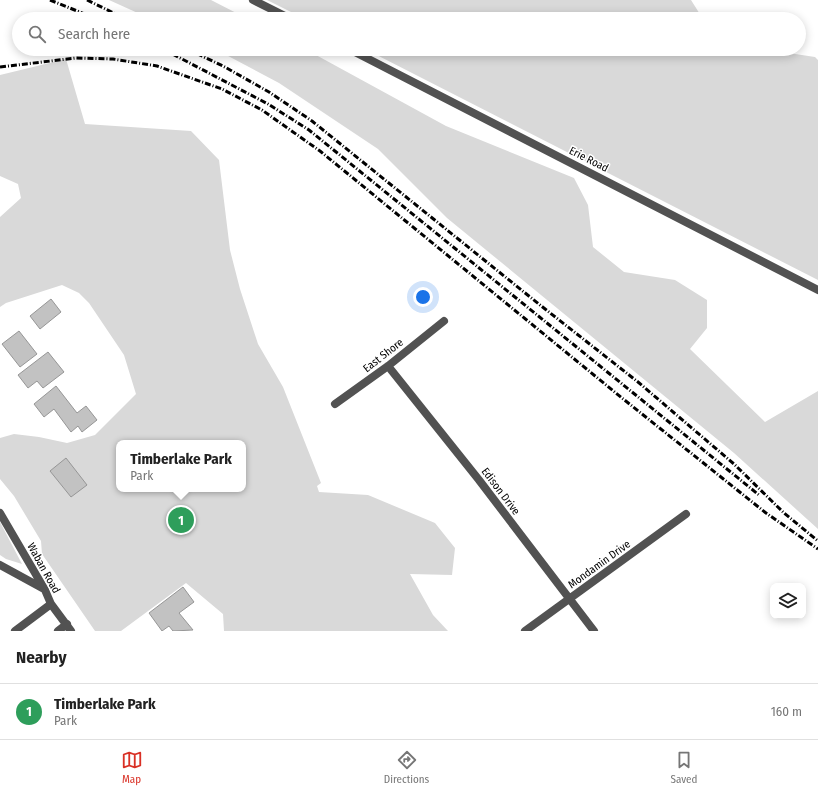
<!DOCTYPE html>
<html lang="en">
<head>
<meta charset="utf-8">
<style>
  body { margin:0; font-family:"Fira Sans Condensed",sans-serif; background:#f2f2f2; color:#222 }
  .controls { position:absolute; right:12px; bottom:12px; display:grid; overflow:hidden; border-radius:8px; box-shadow:0 2px 10px #0003 }
  .controls button { width:36px; height:36px; display:grid; place-items:center; padding:0; border:0; border-bottom:1px solid #e0e0e0; background:#fff; color:#222; font:20px sans-serif }
  .you { position:absolute; left:423px; top:297px; width:14px; height:14px; margin:-10px; border:3px solid #fff; border-radius:50%; background:#1a73e8; box-shadow:0 0 0 6px #1a73e833 }
  .badge { display:grid; place-items:center; width:26px; height:26px; border-radius:50%; background:#d93025; color:#fff; font-size:13px; font-weight:700 }
  .pin { position:absolute; translate:-50% -50%; border:2px solid #fff; box-shadow:0 1px 4px #0006 }
  .popup { position:absolute; left:116px; top:440px; width:130px; height:52px; box-sizing:border-box; display:grid; place-content:center; border-radius:8px; background:#fff; filter:drop-shadow(0 1px 3px #0005); font-size:13px; white-space:nowrap; color:#767676 }
  .popup b { font-size:15px; color:#222 }
  .popup::after { content:''; position:absolute; left:50%; top:100%; margin-left:-8px; border:8px solid transparent; border-top-color:#fff }
  .list { margin:0; padding:0; list-style:none }
  h2 { display:flex; justify-content:space-between; align-items:center; height:52px; margin:0; padding:0 16px; font-size:17px }
  h2 small { font-size:13px; font-weight:400; color:#767676 }
  .list li { display:grid; grid-template-columns:26px 1fr auto; gap:12px; align-items:center; box-sizing:border-box; height:56px; padding:0 16px; border-top:1px solid #e0e0e0 }
  .list b { display:block; font-size:15px; white-space:nowrap }
  .list p { margin:0; font-size:13px; white-space:nowrap; color:#767676 }
  .list em { font-size:13px; font-style:normal; color:#767676 }
  .icon { flex:none; width:22px; height:22px; fill:none; stroke:currentColor; stroke-width:2; stroke-linecap:round; stroke-linejoin:round }
  .map { position:relative; flex:none; width:818px; height:631px; overflow:hidden }
  .search { position:absolute; background:#fff; box-shadow:0 2px 10px #0003; left:12px; right:12px; top:12px; height:44px; display:flex; align-items:center; gap:10px; box-sizing:border-box; padding:0 14px; border-radius:22px; color:#767676; font-size:15px }
  .sheet { height:108px; background:#fff }
  nav { display:flex; justify-content:space-around; align-items:center; box-sizing:border-box; height:56px; border-top:1px solid #e0e0e0; background:#fff; font-size:11px; color:#767676 }
  nav a { display:grid; justify-items:center; gap:2px }
  nav .on { color:#d93025 }
  .map>svg:first-child { display:block }
  .green { fill:#d9d9d9; fill-rule:evenodd }
  .building { fill:#c2c2c2; stroke:#969696 }
  .lines { fill:none; stroke-linecap:round; stroke-linejoin:round }
  .street { stroke:#525252; stroke-width:8 }
  .rail { stroke:#000; stroke-width:3; stroke-dasharray:6 2 1 2; stroke-linecap:butt }
  .labels { text-anchor:middle; stroke-width:3; stroke-linejoin:round; paint-order:stroke }
  .street-label { font-size:11px; fill:#000; stroke:#fff }
</style>
</head>
<body>
<div class="map">
<svg width="818" height="631" viewBox="0 0 818 631">
  <rect width="100%" height="100%" fill="#fff"/>
  <path class="green" d="M109 0H211L248 19H151Z
    M267 0H691L703 19H305Z
    M215 49H305L446 126 574 178 588 205 593 247 624 272 675 280 707 300V328L690 349 765 422 818 391V529L734 453 447 218 378 149 279 83Z
    M365 49H762L815 57 818 60V280Z
    M66 59 85 124 191 131 219 160 230 250 240 289 258 344 283 387 321 483 317 486 319 492 368 495 435 523 455 548 452 575 410 574 433 615 448 631H224L223 614 186 583 121 631H95L42 554 41 541 14 496 0 479V438L14 434 39 437 67 443 95 435 136 394 124 355 89 303 79 293 62 285 6 303 0 307V217L21 198 18 184 0 176V75ZM119 443H243V489H119Z
    M0 522 22 564 6 559 0 555Z"/>
  <path class="building" d="M51 299 61 312 40 329 30 316Z
    M19 331 37 354 20 367 2 344Z
    M48 352 64 372 43 388 37 381 28 388 18 375Z
    M56 386 77 413 86 406 97 420 82 432 78 426 71 432 54 409 44 417 34 404Z
    M66 458 87 485 71 497 50 471Z
    M183 587 194 602 179 613 193 630 173 631 169 626 162 631 149 613Z"/>
  <g class="lines">
    <path class="street" d="M253 0 291 19
      M349 49 818 290
      M388 366 479 480 594 631
      M335 404 388 366 444 321
      M0 513 45 590 51 604 71 631
      M0 565 44 589
      M15 631 51 604
      M58 631 67 624
      M525 631 686 514"/>
    <path class="rail" d="M50 0 97 19
      M87 0 126 19
      M163 49 268 104 309 130 759 495
      M187 49 223 66 269 92 312 121 540 305 638 382 734 464 784 513 818 541
      M0 67 76 58 113 59 157 66 222 89 262 110 320 151 622 398 766 513 818 549"/>
  </g>
  <g class="labels">
    <g class="street-label">
      <text transform="translate(589 159) rotate(27)" y="4">Erie Road</text>
      <text transform="translate(383 355) rotate(-38)" y="4">East Shore</text>
      <text transform="translate(501 491) rotate(53)" y="4">Edison Drive</text>
      <text transform="translate(599 564) rotate(-36)" y="4">Mondamin Drive</text>
      <text transform="translate(44 568) rotate(61)" y="4">Waban Road</text>
    </g>
  </g>
</svg>
<div class="controls">
<button><svg class="icon" aria-label="layers" viewBox="0 0 24 24"><path d="M12 4l9 5-9 5-9-5zM3 14l9 5 9-5"/></svg></button>
</div>
<div class="you"></div>
<div class="pin badge" style="left:181px;top:520px;background:#2e9e5b">1</div>
<div class="popup"><b>Timberlake Park</b>Park</div>
<div class="search"><svg class="icon" aria-label="search" viewBox="0 0 24 24"><circle cx="10" cy="10" r="6"/><path d="M15 15l6 6"/></svg>Search here</div>
</div>
<section class="sheet">
<h2>Nearby<small></small></h2>
<ul class="list">
<li><span class="badge" style="background:#2e9e5b">1</span><div><b>Timberlake Park</b><p>Park</p></div><em>160 m</em></li>
</ul>
</section>
<nav>
<a class="on"><svg class="icon" aria-label="map" viewBox="0 0 24 24"><path d="M3 6l6-2 6 2 6-2v14l-6 2-6-2-6 2zM9 4v14M15 6v14"/></svg>Map</a>
<a><svg class="icon" aria-label="directions" viewBox="0 0 24 24"><path d="M12 3l9 9-9 9-9-9zM9 14v-3h6M13 9l2 2-2 2"/></svg>Directions</a>
<a><svg class="icon" aria-label="saved" viewBox="0 0 24 24"><path d="M7 4h10v16l-5-4-5 4z"/></svg>Saved</a>
</nav>
</body>
</html>
